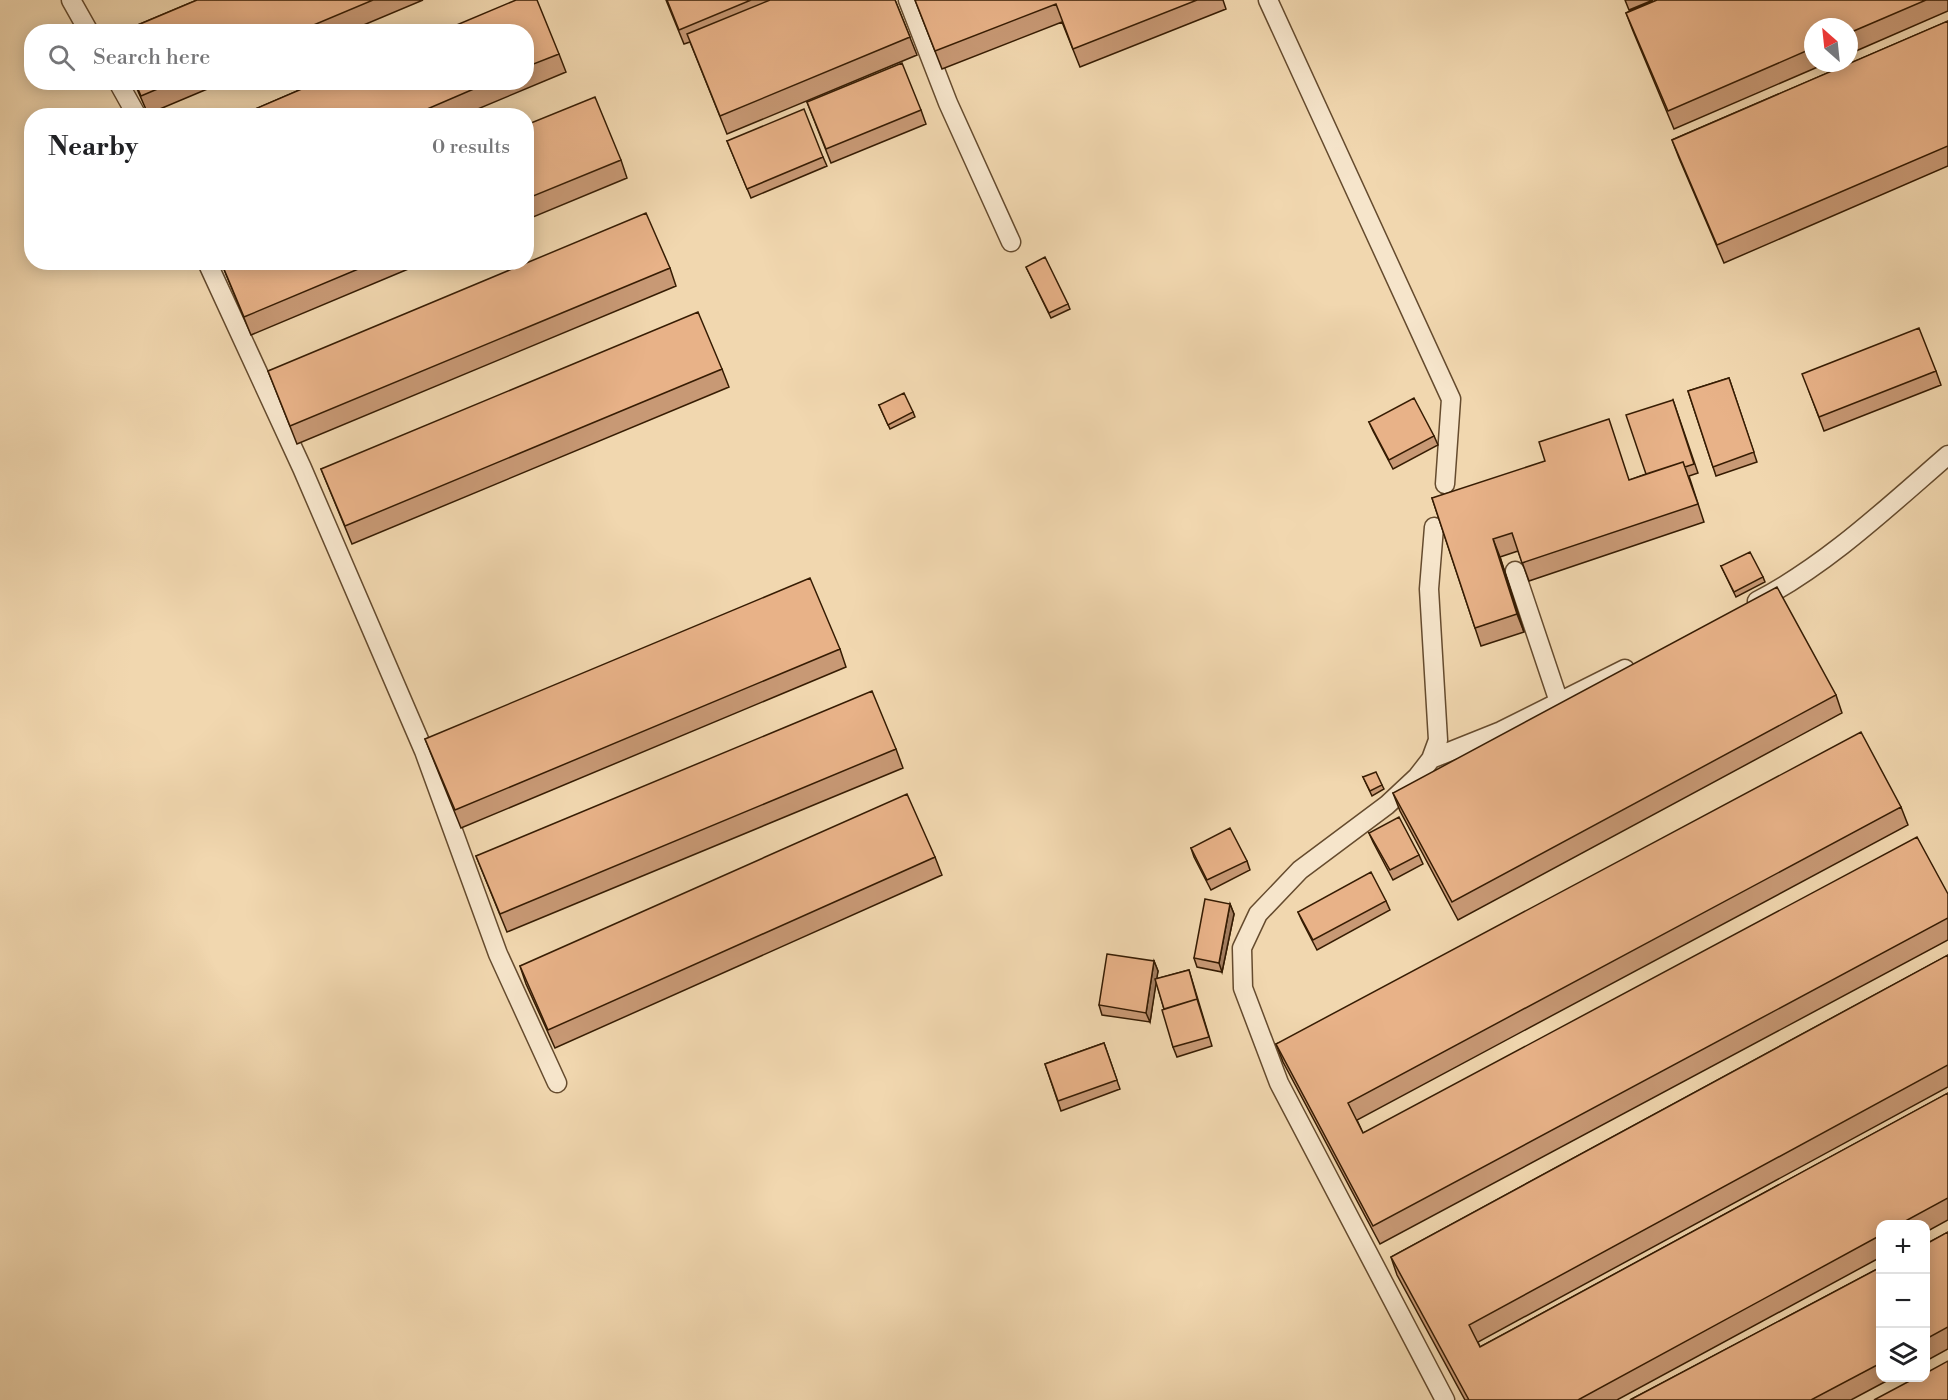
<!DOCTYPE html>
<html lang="en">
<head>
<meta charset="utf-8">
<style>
  body { margin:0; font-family:"Libre Bodoni",serif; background:#f6f6f6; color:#202124 }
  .controls { position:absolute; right:18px; bottom:18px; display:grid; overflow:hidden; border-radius:12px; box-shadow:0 3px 15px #0003 }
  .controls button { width:54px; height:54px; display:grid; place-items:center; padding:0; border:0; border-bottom:2px solid #e0e0e0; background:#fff; color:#202124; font:30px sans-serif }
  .compass { position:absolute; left:1804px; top:18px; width:54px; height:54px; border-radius:50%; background:#fff; box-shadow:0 3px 15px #0003; rotate:333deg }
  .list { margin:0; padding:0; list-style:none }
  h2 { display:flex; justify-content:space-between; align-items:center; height:78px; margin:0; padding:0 24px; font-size:26px }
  h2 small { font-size:20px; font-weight:400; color:#757577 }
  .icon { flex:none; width:33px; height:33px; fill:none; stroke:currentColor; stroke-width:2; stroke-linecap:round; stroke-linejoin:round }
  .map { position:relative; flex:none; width:1948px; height:1400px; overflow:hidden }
  .search { position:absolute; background:#fff; box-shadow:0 3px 15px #0003; left:24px; top:24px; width:510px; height:66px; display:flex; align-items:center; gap:15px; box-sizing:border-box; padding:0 21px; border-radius:24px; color:#757577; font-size:22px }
  .panel { position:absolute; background:#fff; box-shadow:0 3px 15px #0003; left:24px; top:108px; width:510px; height:162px; border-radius:24px }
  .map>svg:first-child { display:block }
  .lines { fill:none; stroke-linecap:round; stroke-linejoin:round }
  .lane-casing { stroke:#654b2e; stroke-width:21 }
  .lane { stroke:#f6e5cb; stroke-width:18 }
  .wall { fill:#c89975; stroke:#361c03; stroke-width:1.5 }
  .shaded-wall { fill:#a27d5f; stroke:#361c03; stroke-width:1.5 }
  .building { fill:#e8b288; stroke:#361c03; stroke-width:1.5 }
</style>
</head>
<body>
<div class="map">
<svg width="1948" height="1400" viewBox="0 0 1948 1400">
  <rect width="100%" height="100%" fill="#f1d7af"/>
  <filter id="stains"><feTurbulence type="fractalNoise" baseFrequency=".00333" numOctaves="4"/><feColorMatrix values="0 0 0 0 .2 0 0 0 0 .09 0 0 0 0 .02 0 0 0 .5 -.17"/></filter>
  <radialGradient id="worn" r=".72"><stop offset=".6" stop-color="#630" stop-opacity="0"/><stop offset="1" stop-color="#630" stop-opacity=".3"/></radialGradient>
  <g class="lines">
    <defs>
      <path id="lane" d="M71 0 89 32
        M908 0 948 103 1011 242
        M1268 0 1451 399 1445 484
        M118 82 137 116
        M207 262 302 468 424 751 498 954 557 1083
        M1434 527 1429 589 1438 740 1431 759 1417 777 1387 805 1300 870 1258 914 1242 948 1243 988 1279 1083 1445 1400
        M1515 571 1559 702
        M1757 601C1827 565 1889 506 1948 455
        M1431 759 1501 731 1625 669"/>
    </defs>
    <use href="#lane" class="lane-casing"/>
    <use href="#lane" class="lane"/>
  </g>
  <path class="wall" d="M197 0H423L347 32H121Z
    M666 0H895L917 55 727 134 690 42 684 44Z
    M915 0H1223L1226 9 1080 67 1062 22 942 69Z
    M1625 0H1653L1629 10Z
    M1657 0H1948V11L1849 54V27H1813V63H1827L1674 129 1633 31 1626 13Z
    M1948 21V166L1724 263 1679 158 1672 140Z
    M526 32 559 54 566 72 461 116H239L318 82H526Z
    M134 82H224L148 114Z
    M807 102 921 110 926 124 831 163Z
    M526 125 621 160 627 178 526 220Z
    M727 141 823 157 827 166 751 198Z
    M221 262H425L251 335Z
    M1026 267 1068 304 1070 309 1051 318Z
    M670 268 676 286 297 444 268 371Z
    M722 369 729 387 352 544 321 469Z
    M1936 371 1941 385 1824 431 1808 388Z
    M1729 378 1757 462 1716 476 1688 391Z
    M1673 400 1698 473 1689 476 1704 522 1529 581 1518 551 1500 557 1524 632 1481 646 1432 498 1630 480 1646 474Z
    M879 405 913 412 915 417 890 429Z
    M1369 422 1434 436 1438 445 1393 469 1373 431Z
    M1721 566 1763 577 1765 582 1736 597Z
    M840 649 846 667 461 828 425 739Z
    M1836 695 1842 713 1458 920 1400 811 1393 793Z
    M896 749 903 768 507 932 476 856Z
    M1363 777 1382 785 1384 789 1372 796Z
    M1901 807 1908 825 1357 1120 1363 1133 1948 894V940L1380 1244 1283 1062 1276 1044Z
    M1369 833 1419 855 1423 864 1393 880 1373 842Z
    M1191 848 1247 861 1250 870 1211 890 1194 857Z
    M935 857 942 875 555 1048 526 984 520 966Z
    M1386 901 1390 910 1317 950 1302 921 1298 912Z
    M1230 904 1234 914 1222 972 1197 967 1194 958Z
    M1948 955V1087L1478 1342 1480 1347 1948 1093V1220L1926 1232V1224H1881V1257L1617 1400H1465L1397 1275 1391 1257Z
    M1154 961 1158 971 1156 979 1189 970 1212 1046 1177 1057 1173 1047 1164 1009 1156 981 1150 1022 1102 1015 1099 1005Z
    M1104 1043 1120 1089 1061 1111 1045 1064Z
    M1948 1232V1349L1926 1361V1244Z
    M1881 1267V1377H1894L1851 1400H1630Z"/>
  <path class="shaded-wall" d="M1493 539 1500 557 1524 632 1517 614Z
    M1230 904 1234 914 1222 972 1219 963Z
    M1154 961 1158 971 1150 1022 1146 1013Z"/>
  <path class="building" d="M197 0H373L297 32H121Z
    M516 0H537L559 54 526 67V32H440Z
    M667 0H751L679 30Z
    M770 0H895L910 37 720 116 687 34Z
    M915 0H1197L1073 49 1056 4 935 51Z
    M1657 0H1926L1849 33V27H1813V48L1668 111 1626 13Z
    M1948 21V146L1717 245 1672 140Z
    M902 63 921 110 826 149 807 102Z
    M135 82H174L141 96Z
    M318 82H490L411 116H239Z
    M595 97 621 160 526 199V125Z
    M804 109 823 157 747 189 727 141Z
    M646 213 670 268 290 426 268 371Z
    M1045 257 1068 304 1049 313 1026 267Z
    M221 262H375L244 317Z
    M698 312 722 369 345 526 321 469Z
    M1919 328 1936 371 1819 417 1802 374Z
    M1729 378 1754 452 1713 467 1688 391Z
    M904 393 913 412 888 425 879 405Z
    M1414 398 1434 436 1389 460 1369 422Z
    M1673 400 1694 464 1685 467 1683 462 1646 474 1626 415Z
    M1609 419 1629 480 1683 462 1698 504 1522 563 1512 533 1493 539 1517 614 1475 628 1432 498 1545 461 1539 442Z
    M1750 552 1763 577 1734 592 1721 566Z
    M810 578 840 649 455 810 425 739Z
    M1777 587 1836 695 1452 902 1393 793Z
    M872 691 896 749 500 914 476 856Z
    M1861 732 1901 807 1348 1103 1363 1133 1917 837 1948 894V918L1373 1226 1276 1044Z
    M1376 772 1382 785 1370 791 1363 777Z
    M907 794 935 857 548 1030 520 966Z
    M1399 817 1419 855 1390 870 1369 833Z
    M1230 828 1247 861 1207 880 1191 848Z
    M1371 872 1386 901 1313 940 1298 912Z
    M1205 899 1230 904 1219 963 1194 958Z
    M1107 954 1154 961 1146 1013 1099 1005Z
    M1948 955V1065L1469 1325 1480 1347 1948 1093V1198L1900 1224H1881V1235L1578 1400H1469L1391 1257Z
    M1189 970 1198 1002 1197 999 1164 1009 1155 979Z
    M1197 999 1209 1037 1173 1047 1162 1010Z
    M1104 1043 1117 1080 1058 1101 1045 1064Z
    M1948 1232V1327L1926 1339V1244Z
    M1881 1267V1363L1811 1400H1630Z
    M1948 1361V1400H1874L1917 1377H1926V1373Z"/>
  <rect width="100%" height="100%" filter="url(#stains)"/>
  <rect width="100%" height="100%" fill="url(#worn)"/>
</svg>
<div class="controls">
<button>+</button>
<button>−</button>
<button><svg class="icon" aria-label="layers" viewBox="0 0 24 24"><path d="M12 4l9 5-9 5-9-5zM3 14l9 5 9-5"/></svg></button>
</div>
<svg class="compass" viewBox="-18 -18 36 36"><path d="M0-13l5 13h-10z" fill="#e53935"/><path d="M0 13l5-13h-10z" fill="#757577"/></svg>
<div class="search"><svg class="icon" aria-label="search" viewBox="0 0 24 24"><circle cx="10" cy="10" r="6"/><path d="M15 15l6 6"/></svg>Search here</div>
<section class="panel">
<h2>Nearby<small>0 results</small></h2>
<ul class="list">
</ul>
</section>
</div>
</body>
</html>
